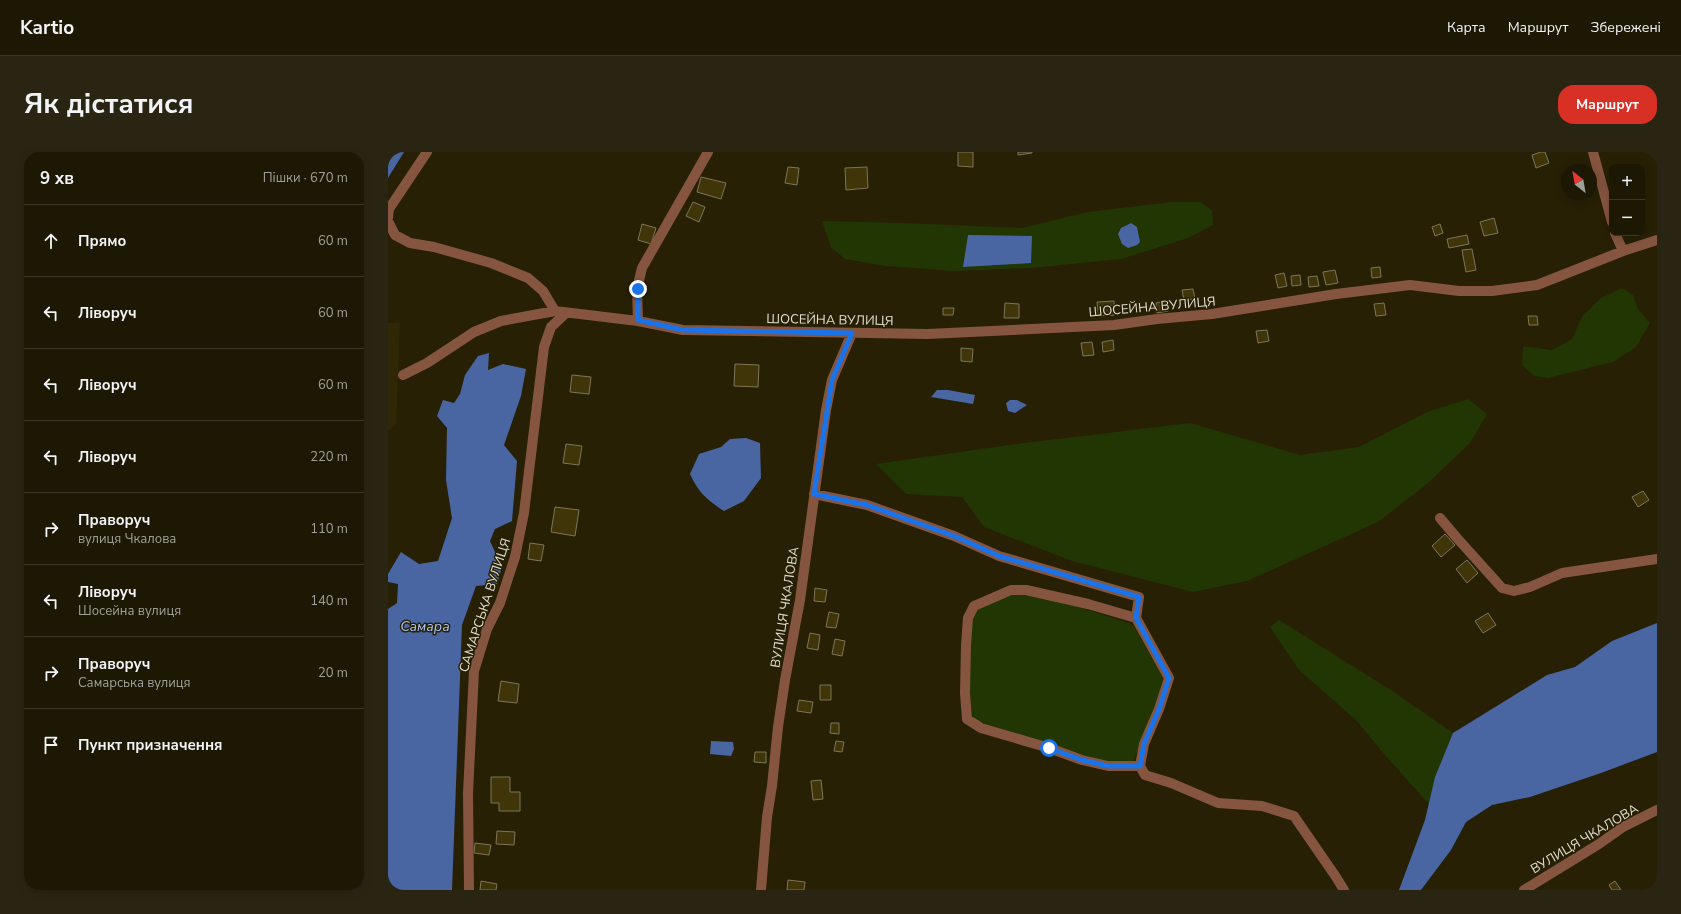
<!DOCTYPE html>
<html lang="uk">
<head>
<meta charset="utf-8">
<style>
  body { margin:0; font-family:"Nunito Sans",sans-serif; background:#2a2513; color:#f1f3f6 }
  .controls { position:absolute; right:12px; top:12px; display:grid; overflow:hidden; border-radius:8px; box-shadow:0 2px 10px #0003 }
  .controls button { width:36px; height:36px; display:grid; place-items:center; padding:0; border:0; border-bottom:1px solid #3b3726; background:#1d1804; color:#f1f3f6; font:20px sans-serif }
  .compass { position:absolute; left:1173px; top:12px; width:36px; height:36px; border-radius:50%; background:#1d1804; box-shadow:0 2px 10px #0003; rotate:329deg }
  .stop { position:absolute; width:12px; height:12px; margin:-9px; border:3px solid #1a73e8; border-radius:50%; background:#fff }
  .stop.end { background:#1a73e8; border-color:#fff; box-shadow:0 1px 4px #0008 }
  .list { margin:0; padding:0; list-style:none }
  h2 { display:flex; justify-content:space-between; align-items:center; height:52px; margin:0; padding:0 16px; font-size:17px }
  h2 small { font-size:13px; font-weight:400; color:#a0a09a }
  .list li { display:grid; grid-template-columns:26px 1fr auto; gap:12px; align-items:center; box-sizing:border-box; height:72px; padding:0 16px; border-top:1px solid #3b3726 }
  .list b { display:block; font-size:15px; white-space:nowrap }
  .list p { margin:0; font-size:13px; white-space:nowrap; color:#a0a09a }
  .list em { font-size:13px; font-style:normal; color:#a0a09a }
  .icon { flex:none; width:22px; height:22px; fill:none; stroke:currentColor; stroke-width:2; stroke-linecap:round; stroke-linejoin:round }
  .map { position:relative; flex:none; width:1269px; height:738px; overflow:hidden; border-radius:16px }
  header { display:flex; align-items:center; gap:24px; box-sizing:border-box; height:56px; padding:0 20px; background:#1d1804; border-bottom:1px solid #3b3726 }
  header strong { font-size:19px }
  nav { display:flex; gap:22px; margin-inline-start:auto; font-size:14px }
  .intro { display:flex; align-items:center; justify-content:space-between; box-sizing:border-box; height:96px; padding:0 24px }
  h1 { margin:0; font-size:28px }
  .button { padding:10px 18px; border-radius:16px; background:#d93025; color:#fff; font-size:14px; font-weight:700 }
  main { display:flex; gap:24px; padding:0 24px }
  aside { flex:1; background:#1d1804; border-radius:16px; box-shadow:0 2px 10px #0003 }
  .map>svg:first-child { display:block }
  .green { fill:#213603 }
  .sand { fill:#2f2706 }
  .water { fill:#4966a3 }
  .building { fill:#3f3508; stroke:#7d7659 }
  .lines { fill:none; stroke-linecap:round; stroke-linejoin:round }
  .minor { stroke:#86553f; stroke-width:10 }
  .route { stroke:#1a73e8; stroke-width:5 }
  .labels { text-anchor:middle; stroke-width:3; stroke-linejoin:round; paint-order:stroke }
  .street-label { font-size:13px; fill:#e1ddcd; stroke:#272005 }
  .water-label { font-size:14px; font-style:italic; fill:#acc6fb; stroke:#272005 }
</style>
</head>
<body>
<header>
<strong>Kartio</strong>
<nav><a>Карта</a><a>Маршрут</a><a>Збережені</a></nav>
</header>
<div class="intro"><h1>Як дістатися</h1><a class="button">Маршрут</a></div>
<main>
<aside>
<h2>9 хв<small>Пішки · 670 m</small></h2>
<ul class="list">
<li><svg class="icon" aria-label="ahead" viewBox="0 0 24 24"><path d="M12 20V5M6 11l6-6 6 6"/></svg><div><b>Прямо</b></div><em>60 m</em></li>
<li><svg class="icon" aria-label="left" viewBox="0 0 24 24"><path d="M17 20v-9H6M10 6l-5 5 5 5"/></svg><div><b>Ліворуч</b></div><em>60 m</em></li>
<li><svg class="icon" aria-label="left" viewBox="0 0 24 24"><path d="M17 20v-9H6M10 6l-5 5 5 5"/></svg><div><b>Ліворуч</b></div><em>60 m</em></li>
<li><svg class="icon" aria-label="left" viewBox="0 0 24 24"><path d="M17 20v-9H6M10 6l-5 5 5 5"/></svg><div><b>Ліворуч</b></div><em>220 m</em></li>
<li><svg class="icon" aria-label="right" viewBox="0 0 24 24"><path d="M7 20v-9h11M14 6l5 5-5 5"/></svg><div><b>Праворуч</b><p>вулиця Чкалова</p></div><em>110 m</em></li>
<li><svg class="icon" aria-label="left" viewBox="0 0 24 24"><path d="M17 20v-9H6M10 6l-5 5 5 5"/></svg><div><b>Ліворуч</b><p>Шосейна вулиця</p></div><em>140 m</em></li>
<li><svg class="icon" aria-label="right" viewBox="0 0 24 24"><path d="M7 20v-9h11M14 6l5 5-5 5"/></svg><div><b>Праворуч</b><p>Самарська вулиця</p></div><em>20 m</em></li>
<li><svg class="icon" aria-label="arrive" viewBox="0 0 24 24"><path d="M6 21V4h12l-3 4 3 4H6"/></svg><div><b>Пункт призначення</b></div></li>
</ul>
</aside>
<div class="map">
<svg width="1269" height="738" viewBox="0 0 1269 738">
  <rect width="100%" height="100%" fill="#272005"/>
  <path class="green" d="M783 50H812L824 58 825 73 800 86 733 107 644 116 566 119 498 114 457 107 443 95 434 69 513 71 634 76 700 60Z
    M1234 136 1245 143 1250 157 1262 171 1248 195 1225 210 1160 226 1146 224 1134 213 1135 194 1164 198 1184 187 1194 165 1213 146Z
    M1080 247 1099 262 1082 291 1039 332 990 370 859 429 805 440 684 409 596 375 574 345 518 342 488 312 636 291 802 271 912 303 971 295 1039 260Z
    M636 441 684 453 741 471 746 474 775 526 767 558 745 609H715L592 570 584 563C582 544 576 470 590 457 598 449 624 443 636 441Z
    M891 468 1006 540 1065 581 1047 625 1041 652 996 602 969 569 911 518 882 475Z"/>
  <path class="sand" d="M12 170 8 272 0 279V171Z"/>
  <path class="water" d="M0 0H16L0 26Z
    M743 71 749 75 752 90 749 93 740 96 734 92 730 82 733 76Z
    M580 83 644 84 643 111 575 115Z
    M101 201 100 218 115 212 138 217 133 244 116 293 129 309 124 369 107 377 102 389 114 415 109 432 88 434 74 473 64 738H0V457L9 451 10 432 0 430V422L13 400 31 412 50 409 64 366 58 328 59 276 49 264 55 248 66 251 72 242 77 223 90 204Z
    M549 238H560L587 243 585 252 543 245Z
    M622 248H629L639 253 627 261 620 259 618 251Z
    M358 286 372 291 373 326 356 349 336 359C318 347 311 341 302 322L311 302 333 295 342 287Z
    M1269 471V600L1213 621 1142 645 1104 653 1078 670 1063 698 1033 738H1011L1037 668 1047 625 1065 581 1159 523 1187 515 1224 489Z
    M323 589 345 590 346 597 343 604 322 602Z"/>
  <path class="building" d="M570 0H585V15L570 14Z
    M630 0H644V1L630 3Z
    M1153 0H1157L1161 11 1148 16 1144 3Z
    M400 15 411 16 409 33 397 31Z
    M479 15 480 36 458 38 457 16Z
    M313 25 338 31 333 47 309 40Z
    M305 50 317 55 311 70 298 64Z
    M1106 66 1110 81 1096 84 1092 70Z
    M254 72 268 76 263 92 250 88Z
    M1052 72 1055 81 1047 84 1044 75Z
    M1079 83 1081 92 1061 96 1059 87Z
    M1084 97 1088 118 1078 120 1074 98Z
    M992 115 993 125 984 126 983 116Z
    M947 118 950 131 938 133 935 120Z
    M896 121 899 134 890 136 887 123Z
    M912 123 913 133 904 134 903 124Z
    M929 124 931 134 921 135 920 125Z
    M805 137 807 147 796 148 794 138Z
    M726 149 727 163 710 164 709 150Z
    M779 149 780 159 769 161 768 151Z
    M617 151 631 152V166H616Z
    M996 151 998 163 988 164 986 152Z
    M555 156H566L565 163H555Z
    M1140 164H1149L1150 173H1141Z
    M879 178 881 189 870 191 868 179Z
    M725 188 726 198 715 200 714 190Z
    M704 190 706 203 695 204 693 191Z
    M573 196 585 197 584 210 573 209Z
    M347 212 371 213 370 235 346 234Z
    M184 223 203 225 201 242 182 240Z
    M178 292 194 294 191 313 175 311Z
    M1255 339 1261 348 1250 355 1244 345Z
    M167 355 191 358 187 384 163 380Z
    M1057 382 1067 393 1053 405 1044 394Z
    M142 391 156 393 153 409 140 407Z
    M1079 408 1090 421 1079 431 1068 417Z
    M427 436 439 438 437 450 426 449Z
    M441 460 451 462 448 476 438 475Z
    M1100 461 1108 473 1095 481 1087 469Z
    M422 481 432 483 430 498 419 496Z
    M447 487 457 489 454 504 444 502Z
    M113 529 131 532 129 551 110 549Z
    M432 533H443V548H432Z
    M411 548 425 550 423 561 409 559Z
    M443 571H451V582L442 581Z
    M448 589 456 590 454 600 446 599Z
    M367 600H378V611L366 610Z
    M103 625H122V640H132V659H111V651H103Z
    M433 628 435 647 425 648 423 629Z
    M109 679 127 680 126 693 108 692Z
    M87 691 103 693 101 703 86 701Z
    M400 728 417 730 416 738H399Z
    M93 729 109 732 108 738H92Z
    M1227 729 1233 738H1224L1221 733Z"/>
  <g class="lines">
    <path class="minor" d="M1205 0 1224 70
      M0 66 1 57 39 0
      M0 69 7 83 22 91 46 95 103 111 140 126 155 139 167 159
      M1227 81 1235 99
      M250 169 249 137 254 116 320 0
      M15 223 39 211 86 180 113 169 167 159 250 169 295 178 540 182 726 173 769 167 824 162 948 142 1022 133 1071 139H1104L1149 133 1235 99 1269 88
      M426 342 479 353 566 384 611 404 751 445 748 466 781 526 771 557 756 592 752 614 757 623 783 631 830 651 874 654 906 664 948 725 956 738
      M1052 366 1069 386 1114 436 1126 439 1142 435 1174 421 1269 407
      M748 466 700 452 638 438H623L586 454 580 466 578 493 577 541 579 567 593 576 661 596 694 608 720 614H752
      M81 738 80 641 86 519 99 477 112 451 127 405 136 361 156 195 163 175 178 161
      M373 738 379 665 384 634 390 575 397 528 412 448 438 258 444 228 464 181
      M1136 738 1211 692 1235 675 1269 658"/>
  </g>
  <g class="lines">
    <path class="route" d="M250 137V168L295 178 464 181 444 228 426 342 479 353 566 384 611 404 751 445 748 466 781 526 771 557 756 592 752 614H720L694 608 661 596"/>
  </g>
  <g class="labels">
    <g class="street-label">
      <text transform="translate(764 154) rotate(-5)" y="5">ШОСЕЙНА ВУЛИЦЯ</text>
      <text transform="translate(442 167) rotate(1)" y="5">ШОСЕЙНА ВУЛИЦЯ</text>
      <text transform="translate(96 453) rotate(-72)" y="5">САМАРСЬКА ВУЛИЦЯ</text>
      <text transform="translate(396 455) rotate(-81)" y="5">ВУЛИЦЯ ЧКАЛОВА</text>
      <text transform="translate(1196 686) rotate(-31)" y="5">ВУЛИЦЯ ЧКАЛОВА</text>
    </g>
    <g class="water-label">
      <text x="37" y="479">Самара</text>
    </g>
  </g>
</svg>
<div class="controls">
<button>+</button>
<button>−</button>
</div>
<svg class="compass" viewBox="-18 -18 36 36"><path d="M0-13l5 13h-10z" fill="#e53935"/><path d="M0 13l5-13h-10z" fill="#a0a09a"/></svg>
<div class="stop" style="left:661px;top:596px"></div>
<div class="stop end" style="left:250px;top:137px"></div>
</div>
</main>
</body>
</html>
